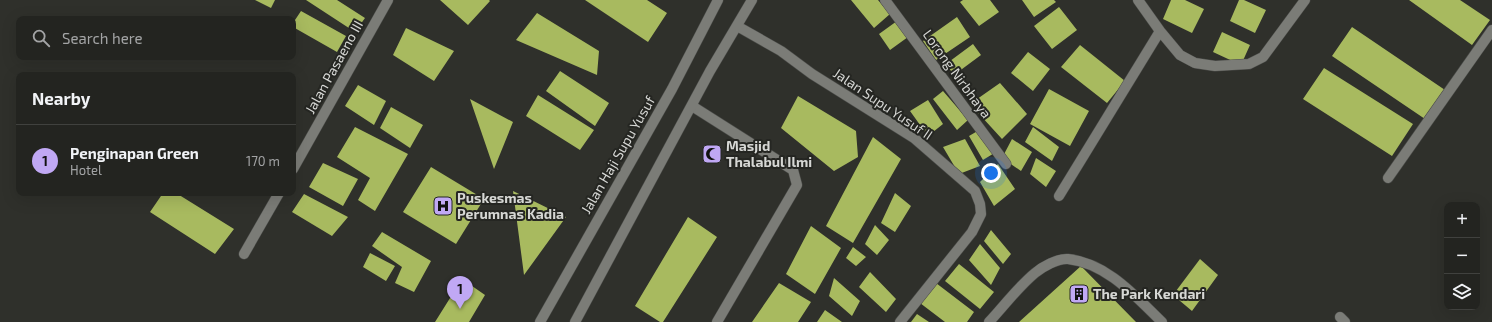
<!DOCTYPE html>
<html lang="en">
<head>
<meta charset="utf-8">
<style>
  body { margin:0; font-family:"Exo 2",sans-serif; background:#2b2c29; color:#f1f3f6 }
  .controls { position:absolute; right:12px; bottom:12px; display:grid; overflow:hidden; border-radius:8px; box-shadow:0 4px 16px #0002 }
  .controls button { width:36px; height:36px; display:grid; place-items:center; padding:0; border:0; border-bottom:1px solid #40413e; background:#232420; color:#f1f3f6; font:20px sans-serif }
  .you { position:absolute; left:991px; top:173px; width:14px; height:14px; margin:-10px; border:3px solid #fff; border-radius:50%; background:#1a73e8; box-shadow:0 0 0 6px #1a73e833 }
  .badge { display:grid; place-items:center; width:26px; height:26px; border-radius:50%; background:#c0a8f4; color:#111; font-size:13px; font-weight:700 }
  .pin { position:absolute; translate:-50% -33px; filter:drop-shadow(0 1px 2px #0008) }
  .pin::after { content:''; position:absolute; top:21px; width:14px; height:12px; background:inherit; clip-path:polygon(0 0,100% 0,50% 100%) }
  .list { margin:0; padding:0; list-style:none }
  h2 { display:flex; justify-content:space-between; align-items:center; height:52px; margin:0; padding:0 16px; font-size:17px }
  h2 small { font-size:13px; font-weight:400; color:#a3a4a5 }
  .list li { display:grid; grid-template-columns:26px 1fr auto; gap:12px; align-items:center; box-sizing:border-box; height:72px; padding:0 16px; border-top:1px solid #40413e }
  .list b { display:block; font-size:15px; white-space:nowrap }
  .list p { margin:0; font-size:13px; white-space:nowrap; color:#a3a4a5 }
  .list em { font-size:13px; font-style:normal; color:#a3a4a5 }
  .icon { flex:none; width:22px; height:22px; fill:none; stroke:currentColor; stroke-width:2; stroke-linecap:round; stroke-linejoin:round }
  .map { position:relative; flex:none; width:1492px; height:322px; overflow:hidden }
  .search { position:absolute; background:#232420; box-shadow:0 4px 16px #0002; left:16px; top:16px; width:280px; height:44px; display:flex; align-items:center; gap:10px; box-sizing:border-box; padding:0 14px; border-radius:8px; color:#a3a4a5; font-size:15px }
  .panel { position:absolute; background:#232420; box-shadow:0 4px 16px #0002; left:16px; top:72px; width:280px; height:124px; border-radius:8px }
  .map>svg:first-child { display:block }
  .building { fill:#a8ba5f }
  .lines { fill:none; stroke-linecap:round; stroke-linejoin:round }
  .service-casing { stroke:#4c4d4a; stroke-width:11 }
  .minor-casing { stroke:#4c4d4a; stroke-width:11 }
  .service { stroke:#7b7c77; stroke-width:10 }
  .minor { stroke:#7b7c77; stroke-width:10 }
  .labels { text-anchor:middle; stroke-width:4; stroke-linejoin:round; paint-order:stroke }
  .street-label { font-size:14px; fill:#d6d7d4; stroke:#252622 }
  .poi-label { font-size:14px; font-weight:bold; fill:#d6d7d4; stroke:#252622; text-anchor:start }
</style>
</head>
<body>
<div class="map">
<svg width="1492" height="322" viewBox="0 0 1492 322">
  <rect width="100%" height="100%" fill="#2f302b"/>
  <path class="building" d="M255 0H275L271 8Z
    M306 0H337L365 18 355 32Z
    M440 0H489L490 1 468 25Z
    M585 0H647L667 13 648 42Z
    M851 0H878L890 14 874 28Z
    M963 0H990L999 12 979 26 960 2Z
    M1022 0H1054L1056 2 1034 17Z
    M1171 0H1185L1204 9 1192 33 1163 19Z
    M1239 0H1244L1266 10 1255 33 1230 21Z
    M1409 0H1460L1490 20 1472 45Z
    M1059 7 1077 30 1052 49 1034 26Z
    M301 11 346 36 337 52 293 27V23Z
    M537 13 599 51 597 75 516 40Z
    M957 17 970 37 936 60 923 41Z
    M897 21 908 37 890 50 879 34Z
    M1352 27 1445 90 1425 119 1332 56Z
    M406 28 454 51 434 81 393 55Z
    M1222 32 1250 45 1241 65 1213 52Z
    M973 44 981 55 954 75 946 64Z
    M1080 45 1125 81 1107 103 1061 67Z
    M1028 52 1050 69 1033 91 1011 73Z
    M1324 68 1413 124 1392 156 1303 99Z
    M560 71 609 103 595 126 546 91Z
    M1000 83 1027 114 1002 139 970 104Z
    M358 85 386 101 374 125 345 106Z
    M1049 89 1089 111 1070 146 1030 124Z
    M943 91 968 120 957 130 933 99Z
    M538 95 594 130 580 150 526 116Z
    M798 96 856 131 858 157 834 171 781 128Z
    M470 99 513 122 494 169Z
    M928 100 943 124 928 136 910 111Z
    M391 107 423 125 410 148 380 128Z
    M355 127 408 154 375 211 358 200 370 178 337 157Z
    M1033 127 1059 147 1052 161 1025 142Z
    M981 129 996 152 983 160 969 136Z
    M873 137 901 159 853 243 826 226Z
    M965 139 980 166 959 174 943 147Z
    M1012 139 1032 152 1021 171 1002 158Z
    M1036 158 1056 171 1046 187 1030 174Z
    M323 163 358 179 343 206 309 187Z
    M998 164 1015 189 994 206 980 182Z
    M431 167 484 199 456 244 403 212Z
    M513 191 566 217 524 275Z
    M163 193H176L234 229 215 254 150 212Z
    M895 193 911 206 895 232 881 223Z
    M304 194 348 217 332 236 292 212Z
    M688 217 717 237 663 322H660L635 306Z
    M875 225 889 240 877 255 865 244Z
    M811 226 841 248 815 294 786 274Z
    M991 230 1011 254 1003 264 984 241Z
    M382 232 431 261 414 292 395 283 402 267 372 246Z
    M980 244 1000 268 991 285 969 260Z
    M853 247 866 257 856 266 846 258Z
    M370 253 395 266 386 281 363 267Z
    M1200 259 1218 275 1192 311 1173 295Z
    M959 264 994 292 980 309 945 281Z
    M1081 266 1136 322H1019Z
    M870 272 896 299 886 312 859 287Z
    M834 278 860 301 852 316 829 296Z
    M462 279 485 295 469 322H435Z
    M779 283 811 302 798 322H752Z
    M936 283 974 312 967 322H945L920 303Z
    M825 310 842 322H817Z
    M917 314 929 322H911Z"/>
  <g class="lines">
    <defs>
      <path id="service" d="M692 106 793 170 797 185 717 322
        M1388 178 1492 30
        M1340 317 1345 322
        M989 322C1004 306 1018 287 1035 273 1042 267 1058 258 1068 259 1107 263 1136 297 1162 322"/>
      <path id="minor" d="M885 0 1006 164
        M1138 0 1160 31 1180 55 1195 63 1215 66 1249 64 1263 57 1305 0
        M737 26 781 51 812 74 914 138 975 191 980 204 981 214 972 232 900 322
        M293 169 388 0
        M1059 196 1160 31
        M244 254 279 193
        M540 322 672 89 718 0
        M575 322 710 71 752 0"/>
    </defs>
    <use href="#service" class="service-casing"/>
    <use href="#minor" class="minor-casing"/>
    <use href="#service" class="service"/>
    <use href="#minor" class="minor"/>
  </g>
  <defs>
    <symbol id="mosque-square" viewBox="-11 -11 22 22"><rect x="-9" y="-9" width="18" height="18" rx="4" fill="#c0a8f4" stroke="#252622"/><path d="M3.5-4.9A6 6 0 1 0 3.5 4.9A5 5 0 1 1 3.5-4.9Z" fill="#111"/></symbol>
    <symbol id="hospital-square" viewBox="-11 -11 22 22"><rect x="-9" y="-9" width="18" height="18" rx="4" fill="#c0a8f4" stroke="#252622"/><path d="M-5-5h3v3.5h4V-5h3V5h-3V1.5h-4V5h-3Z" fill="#111"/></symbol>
    <symbol id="building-square" viewBox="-11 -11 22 22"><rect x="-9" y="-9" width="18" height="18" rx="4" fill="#c0a8f4" stroke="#252622"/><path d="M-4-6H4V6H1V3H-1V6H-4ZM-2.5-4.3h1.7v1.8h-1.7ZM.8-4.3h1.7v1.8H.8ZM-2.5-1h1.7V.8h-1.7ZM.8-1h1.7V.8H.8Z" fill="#111"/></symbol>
  </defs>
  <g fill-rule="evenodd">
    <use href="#mosque-square" x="701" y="143" width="22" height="22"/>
    <use href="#hospital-square" x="432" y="195" width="22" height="22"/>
    <use href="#building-square" x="1068" y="283" width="22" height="22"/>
  </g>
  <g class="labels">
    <g class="street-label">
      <text transform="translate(334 67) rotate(-61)" y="5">Jalan Pasaeno III</text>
      <text transform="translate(957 74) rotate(54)" y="5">Lorong Nirbhaya</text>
      <text transform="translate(883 104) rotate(34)" y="5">Jalan Supu Yusuf II</text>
      <text transform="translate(618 155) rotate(-60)" y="5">Jalan Haji Supu Yusuf</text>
    </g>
    <g class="poi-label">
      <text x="726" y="151">Masjid<tspan x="726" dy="16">Thalabul Ilmi</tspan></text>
      <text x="457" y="203">Puskesmas<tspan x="457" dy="16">Perumnas Kadia</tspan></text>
      <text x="1093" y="299">The Park Kendari</text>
    </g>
  </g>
</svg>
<div class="controls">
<button>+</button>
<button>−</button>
<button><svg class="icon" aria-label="layers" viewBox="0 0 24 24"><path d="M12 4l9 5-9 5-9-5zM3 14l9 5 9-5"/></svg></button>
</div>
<div class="you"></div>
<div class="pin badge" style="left:460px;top:309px">1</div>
<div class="search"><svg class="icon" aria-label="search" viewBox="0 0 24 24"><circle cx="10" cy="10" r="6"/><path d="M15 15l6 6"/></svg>Search here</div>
<section class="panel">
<h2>Nearby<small></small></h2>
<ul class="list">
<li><span class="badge">1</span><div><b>Penginapan Green</b><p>Hotel</p></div><em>170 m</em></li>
</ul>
</section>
</div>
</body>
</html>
